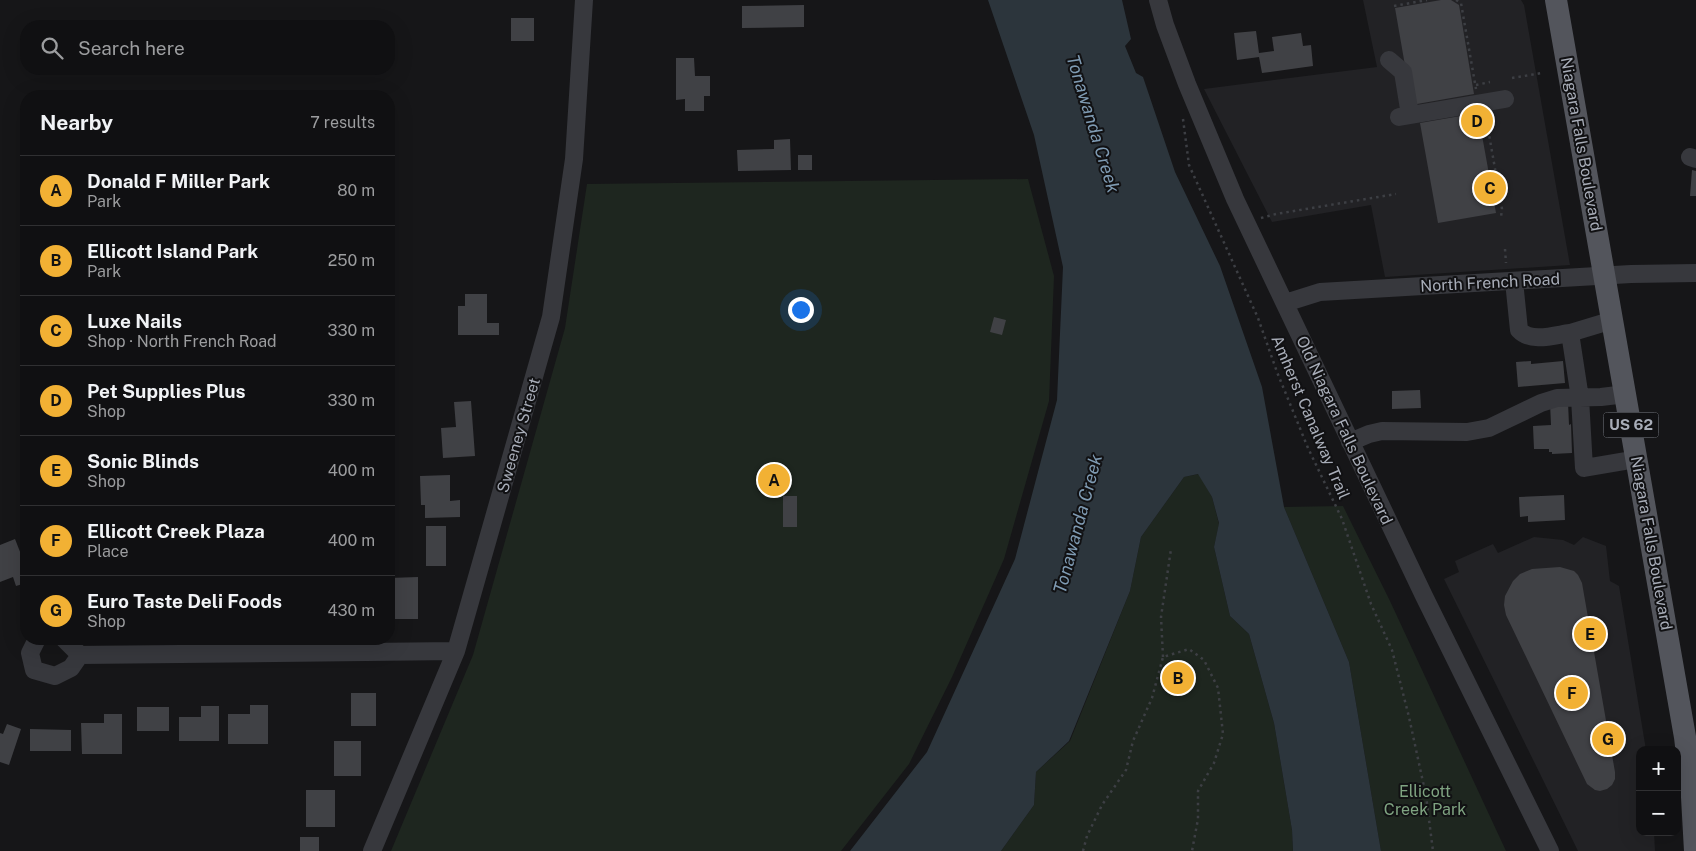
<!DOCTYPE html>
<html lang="en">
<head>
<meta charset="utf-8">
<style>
  body { margin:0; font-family:"Public Sans",sans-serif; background:#1e1e20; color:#f1f3f6 }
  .controls { position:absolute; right:15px; bottom:15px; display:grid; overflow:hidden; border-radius:10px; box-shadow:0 5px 20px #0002 }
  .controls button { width:45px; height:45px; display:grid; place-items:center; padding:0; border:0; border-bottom:1px solid #303032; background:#101012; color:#f1f3f6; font:25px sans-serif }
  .you { position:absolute; left:800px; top:309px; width:18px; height:18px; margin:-12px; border:4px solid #fff; border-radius:50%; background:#1a73e8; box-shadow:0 0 0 8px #1a73e833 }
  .badge { display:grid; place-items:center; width:32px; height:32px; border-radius:50%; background:#f2b134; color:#111; font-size:16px; font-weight:700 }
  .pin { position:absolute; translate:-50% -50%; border:2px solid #fff; box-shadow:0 1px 5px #0006 }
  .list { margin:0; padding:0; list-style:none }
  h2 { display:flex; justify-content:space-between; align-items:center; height:65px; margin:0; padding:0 20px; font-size:21px }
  h2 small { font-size:16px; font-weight:400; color:#9c9d9f }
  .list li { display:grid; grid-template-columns:32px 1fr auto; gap:15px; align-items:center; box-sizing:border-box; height:70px; padding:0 20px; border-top:1px solid #303032 }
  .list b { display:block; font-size:19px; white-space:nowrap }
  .list p { margin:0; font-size:16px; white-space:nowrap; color:#9c9d9f }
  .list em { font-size:16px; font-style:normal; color:#9c9d9f }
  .icon { flex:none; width:28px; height:28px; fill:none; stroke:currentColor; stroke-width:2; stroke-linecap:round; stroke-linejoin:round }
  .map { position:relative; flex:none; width:1696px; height:851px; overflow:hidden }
  .search { position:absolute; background:#101012; box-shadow:0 5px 20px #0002; left:20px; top:20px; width:375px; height:55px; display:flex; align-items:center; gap:12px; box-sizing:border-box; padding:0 18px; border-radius:20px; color:#9c9d9f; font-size:19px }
  .panel { position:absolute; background:#101012; box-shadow:0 5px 20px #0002; left:20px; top:90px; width:375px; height:555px; border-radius:20px }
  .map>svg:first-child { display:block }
  .built { fill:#222225 }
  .green { fill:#1e261f }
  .water { fill:#2c353c }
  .building { fill:#404145 }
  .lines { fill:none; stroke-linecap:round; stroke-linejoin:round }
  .path { stroke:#3d3f44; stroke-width:2.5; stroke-dasharray:2.5 4; stroke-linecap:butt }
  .minor { stroke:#37383d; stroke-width:18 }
  .major { stroke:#53555c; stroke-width:22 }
  .labels { text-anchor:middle; stroke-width:4; stroke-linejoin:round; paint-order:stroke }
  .shield { fill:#111113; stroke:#7b7e86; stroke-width:1 }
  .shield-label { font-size:15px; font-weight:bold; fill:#a8adb8 }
  .street-label { font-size:16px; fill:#a8adb8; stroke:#111113 }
  .park-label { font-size:16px; fill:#7fa381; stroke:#111113 }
  .water-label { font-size:18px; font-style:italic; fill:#7f9bb3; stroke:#111113 }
</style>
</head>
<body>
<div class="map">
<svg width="1696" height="851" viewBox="0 0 1696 851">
  <rect width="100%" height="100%" fill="#161618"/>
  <path class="built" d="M1363 0H1521L1524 5 1570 265 1385 277 1371 205 1272 222 1204 89 1377 67Z
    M1534 537 1563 540 1574 545 1583 537 1606 546 1610 581 1619 586 1646 750H1640V832H1654L1655 851H1578L1444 579 1459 572 1455 561 1493 544 1498 553Z"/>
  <path class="green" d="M1028 179 1054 276 1049 401 1004 559 952 677 909 764 841 851H391L473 655 565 328 587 184Z
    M1199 474 1212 497 1219 524 1214 547 1230 616 1249 634 1274 723 1292 830 1293 851H1001L1034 805 1036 772 1070 741 1130 591 1141 537 1184 477Z
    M1343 506 1390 601 1506 851H1381L1349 662 1284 507Z"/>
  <path class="water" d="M988 0H1122L1131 39 1125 46 1136 73 1143 77 1175 172 1220 266 1262 387 1284 507 1349 662 1381 851H1293L1292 830 1274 723 1249 634 1230 616 1214 547 1219 523 1212 497 1198 474 1184 477 1141 537 1130 591 1069 741 1036 772 1034 805 1001 851H850L927 752 1015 559 1057 400 1063 267 1034 135Z"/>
  <path class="building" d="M1441 0H1451L1459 5 1474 94 1417 104 1411 100 1395 8Z
    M804 5V27L742 28V6Z
    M511 18H534V41H511Z
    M1256 31 1259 53 1274 51 1272 37 1301 33 1303 46 1311 45 1313 66 1262 73 1259 57 1237 60 1234 33Z
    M676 58H694L695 76H710V96H704V111H685V99L676 100Z
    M1478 113 1496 213 1438 223 1420 123Z
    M790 139 791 170 738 171 737 150 774 149V140Z
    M798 155H812V170H798Z
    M1692 170 1696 171V196H1690Z
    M465 294H487V323H499V335H458V306H465Z
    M994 317 1006 320 1002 335 990 332Z
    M1531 361V364L1563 361 1565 383 1518 387 1516 362Z
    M1420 390 1421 408 1392 409V391Z
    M471 401 475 456 443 458 441 428 456 427 454 402Z
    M1568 402 1569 425 1571 424 1572 453 1552 454V452H1549V449H1534L1533 426 1551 425 1550 403Z
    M450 475V501L460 500V517L425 518V505H421L420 476Z
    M1564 495 1565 520 1528 522V516L1520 517 1519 497Z
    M783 496H797V527H783Z
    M426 526H446V566H426Z
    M15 539 26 567V583L16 586 13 577 0 582V545Z
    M1560 567 1574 571 1578 575 1582 583 1615 772V779L1612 785 1607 789 1600 791 1595 790 1587 784 1506 615 1504 605 1505 596 1513 581 1520 574 1532 569Z
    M418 577V619H391V606H389V578Z
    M351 693H376V726H351Z
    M250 705H268V744H228V714H250Z
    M201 706H219V741H179V717H201Z
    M137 707H169V731H137Z
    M104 714H122V754H82L81 723H104Z
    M7 724 21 729 9 765 0 762V733L3 734Z
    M30 729 71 730V751H30Z
    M334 741H361V776H334Z
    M306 790H335V827H306Z
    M300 837H319V851H300Z"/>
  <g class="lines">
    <path class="path" d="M1456 0 1461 3 1476 89
      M1394 6 1427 0
      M1512 78 1542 73
      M1476 85 1490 82
      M1486 117 1502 209 1501 217
      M1183 119 1189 165 1258 318 1277 372 1308 448 1342 519 1371 604 1392 650 1409 717 1426 796 1433 851
      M1261 218 1276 214 1396 194
      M1505 249 1506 263
      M1163 657 1161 617 1171 549
      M1083 851 1087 836 1102 805 1126 770 1133 741 1152 698 1163 657 1189 649 1204 660 1218 688 1223 734 1214 763 1198 791V819L1192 851"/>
    <path class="minor" d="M1158 0 1165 25 1187 84 1235 199 1424 596 1550 851
      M1389 60 1403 72 1410 115
      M1399 117 1505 99
      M1690 157 1696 159
      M1514 281 1519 330C1531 343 1555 335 1570 333
      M1285 303 1320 292 1631 274 1696 273
      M1613 320 1570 333 1580 398 1584 468 1637 459
      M1350 442 1369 434 1382 431 1467 432 1489 428 1541 403 1557 398 1601 397 1626 394
      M37 639 30 653 34 670 55 676 71 668 80 655
      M64 639 80 655 456 651
      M372 851 456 651 551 317 574 159 584 0"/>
    <path class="major" d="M1556 0 1685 737 1692 797 1695 851"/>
  </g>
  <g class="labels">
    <rect class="shield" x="1603.5" y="412.5" width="55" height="25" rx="4"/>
    <g class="shield-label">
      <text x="1631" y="430">US 62</text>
    </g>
    <g class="street-label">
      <text transform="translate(1582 144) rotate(80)" y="6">Niagara Falls Boulevard</text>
      <text transform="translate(1490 282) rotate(-3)" y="6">North French Road</text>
      <text transform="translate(1311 417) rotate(67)" y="6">Amherst Canalway Trail</text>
      <text transform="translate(1345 430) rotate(65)" y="6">Old Niagara Falls Boulevard</text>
      <text transform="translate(518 435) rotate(-74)" y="6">Sweeney Street</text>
      <text transform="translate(1652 543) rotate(80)" y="6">Niagara Falls Boulevard</text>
    </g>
    <g class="park-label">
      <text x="1425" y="797">Ellicott<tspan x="1425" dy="18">Creek Park</tspan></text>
    </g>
    <g class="water-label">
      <text transform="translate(1093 124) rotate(73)" y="6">Tonawanda Creek</text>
      <text transform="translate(1078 524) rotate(-75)" y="6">Tonawanda Creek</text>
    </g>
  </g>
</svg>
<div class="controls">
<button>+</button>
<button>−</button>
</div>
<div class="you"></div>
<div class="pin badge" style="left:774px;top:480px">A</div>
<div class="pin badge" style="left:1178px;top:678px">B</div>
<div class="pin badge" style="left:1490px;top:188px">C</div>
<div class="pin badge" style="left:1477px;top:121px">D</div>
<div class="pin badge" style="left:1590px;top:634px">E</div>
<div class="pin badge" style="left:1572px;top:693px">F</div>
<div class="pin badge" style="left:1608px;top:739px">G</div>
<div class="search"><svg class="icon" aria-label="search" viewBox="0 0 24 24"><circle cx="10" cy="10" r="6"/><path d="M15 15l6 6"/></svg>Search here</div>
<section class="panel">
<h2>Nearby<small>7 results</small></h2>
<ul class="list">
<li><span class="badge">A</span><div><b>Donald F Miller Park</b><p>Park</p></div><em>80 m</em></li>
<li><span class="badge">B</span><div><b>Ellicott Island Park</b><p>Park</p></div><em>250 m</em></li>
<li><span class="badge">C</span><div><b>Luxe Nails</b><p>Shop · North French Road</p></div><em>330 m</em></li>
<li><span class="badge">D</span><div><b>Pet Supplies Plus</b><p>Shop</p></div><em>330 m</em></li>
<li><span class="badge">E</span><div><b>Sonic Blinds</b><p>Shop</p></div><em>400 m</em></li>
<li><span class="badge">F</span><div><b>Ellicott Creek Plaza</b><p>Place</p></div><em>400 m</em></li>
<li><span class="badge">G</span><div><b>Euro Taste Deli Foods</b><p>Shop</p></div><em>430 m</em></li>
</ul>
</section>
</div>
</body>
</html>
